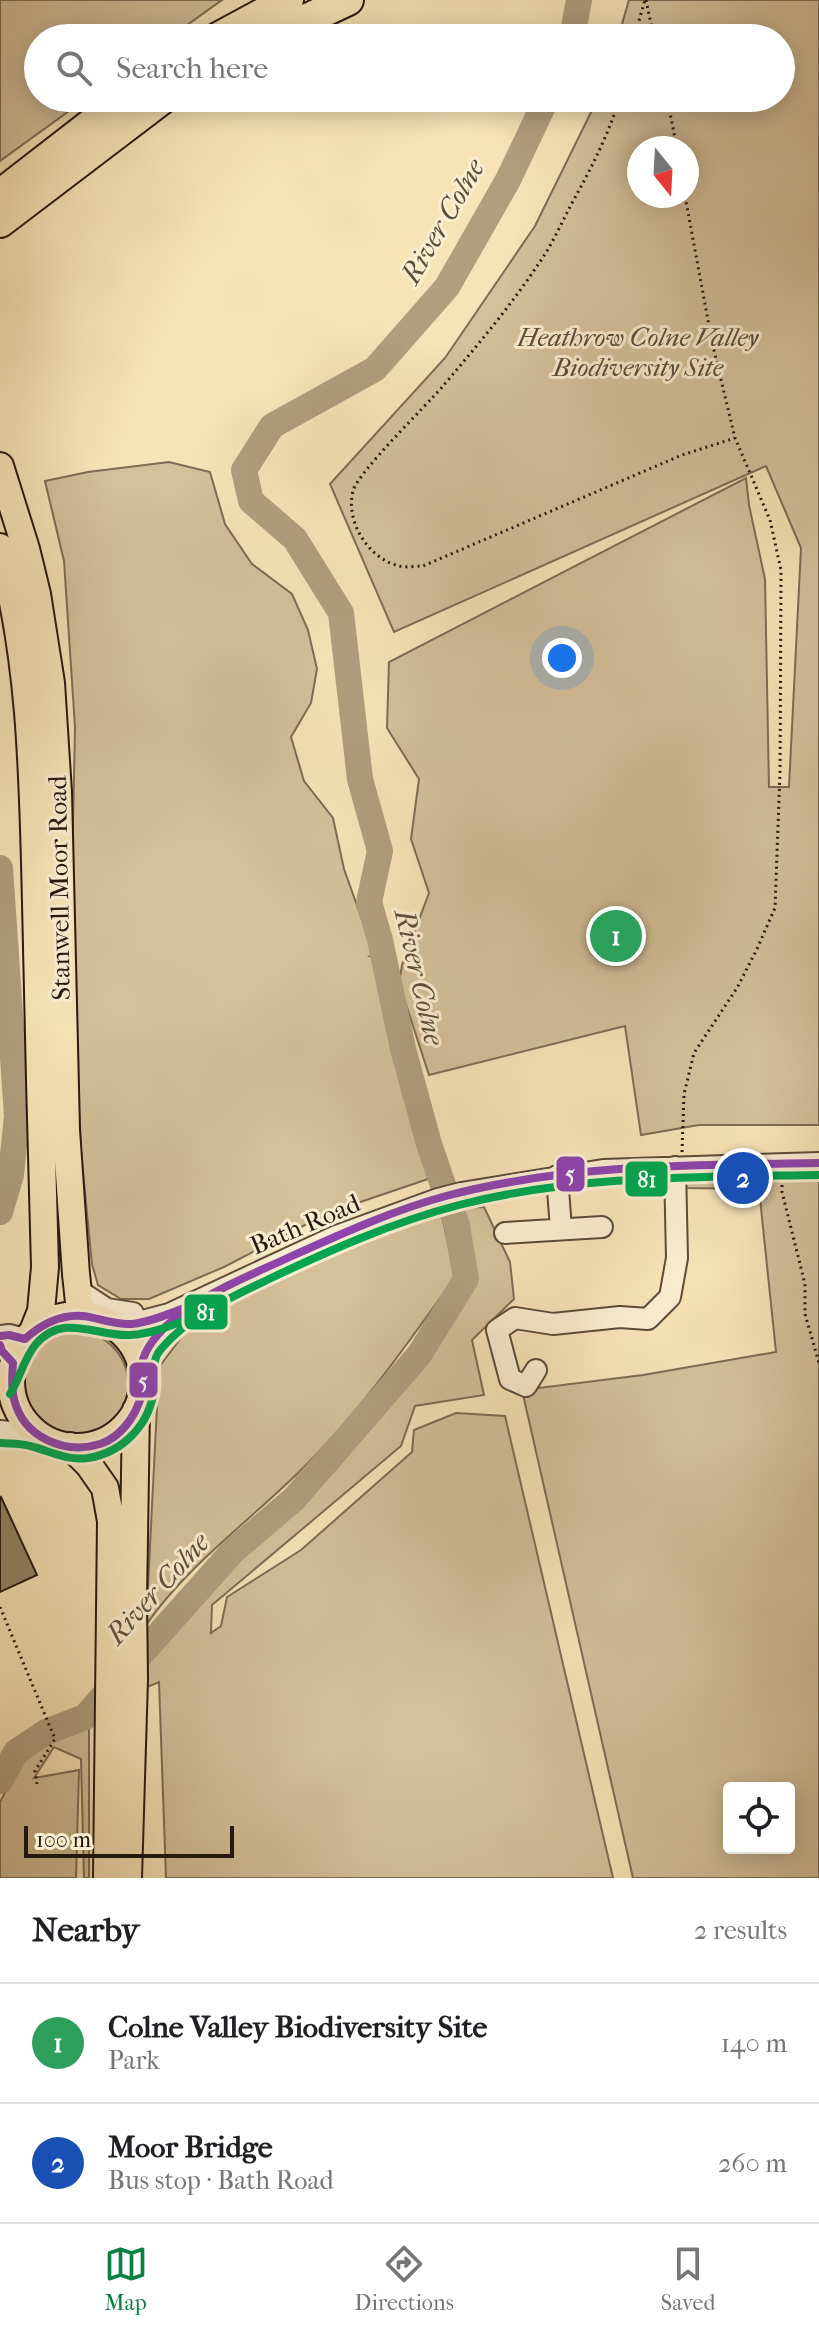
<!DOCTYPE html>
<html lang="en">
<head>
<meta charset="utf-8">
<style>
  body { margin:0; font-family:"IM FELL French Canon",serif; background:#f6f6f6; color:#202124 }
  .controls { position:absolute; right:24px; bottom:24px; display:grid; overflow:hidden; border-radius:8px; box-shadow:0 4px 20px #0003 }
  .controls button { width:72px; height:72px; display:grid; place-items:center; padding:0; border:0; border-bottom:2px solid #e0e0e0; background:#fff; color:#202124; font:40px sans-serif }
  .compass { position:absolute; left:627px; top:136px; width:72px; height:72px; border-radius:50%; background:#fff; box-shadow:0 4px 20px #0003; rotate:162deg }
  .scale { position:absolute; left:24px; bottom:20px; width:210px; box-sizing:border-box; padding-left:8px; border:4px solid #271810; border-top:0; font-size:22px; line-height:28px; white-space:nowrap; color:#271810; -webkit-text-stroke:6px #faedd0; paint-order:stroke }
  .you { position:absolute; left:562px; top:658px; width:28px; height:28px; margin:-20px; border:6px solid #fff; border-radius:50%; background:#1a73e8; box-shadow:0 0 0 12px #1a73e833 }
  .badge { display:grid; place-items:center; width:52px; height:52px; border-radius:50%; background:#0b8043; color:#fff; font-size:26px; font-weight:700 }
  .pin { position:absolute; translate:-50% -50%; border:4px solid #fff; box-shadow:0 2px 8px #0006 }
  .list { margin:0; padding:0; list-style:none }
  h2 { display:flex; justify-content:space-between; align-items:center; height:104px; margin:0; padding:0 32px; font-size:34px }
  h2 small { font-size:26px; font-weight:400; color:#757577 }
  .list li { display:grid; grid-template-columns:52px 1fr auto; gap:24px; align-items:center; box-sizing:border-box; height:120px; padding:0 32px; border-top:2px solid #e0e0e0 }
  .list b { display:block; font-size:30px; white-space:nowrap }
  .list p { margin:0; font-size:26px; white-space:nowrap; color:#757577 }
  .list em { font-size:26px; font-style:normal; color:#757577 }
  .icon { flex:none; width:44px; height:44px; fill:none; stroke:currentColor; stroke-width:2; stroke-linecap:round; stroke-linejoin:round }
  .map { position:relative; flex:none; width:819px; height:1878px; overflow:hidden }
  .search { position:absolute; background:#fff; box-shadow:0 4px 20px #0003; left:24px; right:24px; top:24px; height:88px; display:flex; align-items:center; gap:20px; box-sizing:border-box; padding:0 28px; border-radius:44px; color:#757577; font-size:30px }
  .sheet { height:344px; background:#fff }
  nav { display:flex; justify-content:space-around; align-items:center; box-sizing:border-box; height:112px; border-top:2px solid #e0e0e0; background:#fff; font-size:22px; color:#757577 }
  nav a { display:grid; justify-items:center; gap:4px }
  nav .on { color:#0b8043 }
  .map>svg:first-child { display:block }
  .green { fill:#d4c09a; stroke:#7e6c55; stroke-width:2; fill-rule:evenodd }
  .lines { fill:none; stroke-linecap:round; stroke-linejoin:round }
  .river { stroke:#b09e7e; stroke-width:26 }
  .building { fill:#938266; stroke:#271810; stroke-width:2 }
  .minor-casing { stroke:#5b4b3a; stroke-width:24 }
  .major-casing { stroke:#271810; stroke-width:30 }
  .highway-casing { stroke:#271810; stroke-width:34 }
  .path { stroke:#271810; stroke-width:3; stroke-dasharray:2 4; stroke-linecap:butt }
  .minor { stroke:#faedd0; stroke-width:20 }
  .major { stroke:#f7e3b6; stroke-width:26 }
  .highway { stroke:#f7e3b6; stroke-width:30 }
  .bus-1-casing { stroke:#faedd0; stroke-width:14 }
  .bus-2-casing { stroke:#faedd0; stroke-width:14 }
  .bus-1 { stroke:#8e44ad; stroke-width:8 }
  .bus-2 { stroke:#00a651; stroke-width:8 }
  .labels { text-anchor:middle; stroke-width:6; stroke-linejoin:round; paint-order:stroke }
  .park-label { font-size:26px; font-style:italic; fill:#5b4a39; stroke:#faedd0 }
  .street-label { font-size:26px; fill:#271810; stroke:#faedd0 }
  .water-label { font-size:28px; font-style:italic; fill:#5e4e3c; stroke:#faedd0 }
  .line-badge { stroke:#faedd0; stroke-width:3 }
  .badge-label { font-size:22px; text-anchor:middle; font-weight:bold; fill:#fff }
</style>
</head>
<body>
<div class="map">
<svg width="819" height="1878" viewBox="0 0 819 1878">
  <rect width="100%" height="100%" fill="#f7e3b6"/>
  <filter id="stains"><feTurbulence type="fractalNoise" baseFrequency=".0025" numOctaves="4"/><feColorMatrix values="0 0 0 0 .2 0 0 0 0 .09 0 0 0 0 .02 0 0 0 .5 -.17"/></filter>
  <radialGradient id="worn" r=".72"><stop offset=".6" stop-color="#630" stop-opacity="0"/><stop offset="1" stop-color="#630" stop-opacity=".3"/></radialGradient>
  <path class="green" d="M0 0H222L169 38H38V98H87L0 161Z
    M629 0H819V1125H699L641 1135 625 1026 429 1075 399 983 402 965 429 893 411 839 419 779 387 728 389 662 746 478 749 505 765 579 769 787H789L801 548 766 466 394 632 330 484 445 358 535 226 598 98H781V38H618ZM639 148H687V196H639Z
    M169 462 210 472 225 524 252 564 292 594 308 630 317 669 311 703 291 737 304 781 333 818 344 869 374 953 370 956H376L393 1051 431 1178 328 1213 224 1267 149 1299H121L98 1285 92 1264 81 1152 71 922 75 727 64 561 45 481 88 472Z
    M819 1174V1878H633L522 1390 643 1375 776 1352 759 1189 684 1188C685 1180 688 1178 696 1175ZM729 1788H789V1848H729Z
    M440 1206 455 1277C409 1342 363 1407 307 1464 254 1518 189 1563 146 1625L159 1367 187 1330 208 1313 289 1270Z
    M484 1207 510 1262 514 1299 472 1340 484 1395 415 1406 401 1446 212 1605 211 1633 221 1626 227 1597 301 1550 412 1452 414 1430 456 1413 505 1416 613 1878H166L159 1682 145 1688 148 1646 334 1471 400 1394 459 1311 477 1280 457 1208Z
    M22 1384a53 53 0 1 1 106 0a53 53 0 1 1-106 0Z
    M89 1722V1878H84L81 1759 54 1747 34 1778 79 1770 76 1878H0V1802L21 1763 65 1730Z"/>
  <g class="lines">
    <path class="river" d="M572 38 579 0
      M0 868 17 1116 11 1175 0 1212
      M0 1781 16 1752 46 1732 85 1717 233 1551 294 1499 419 1355 466 1279 457 1226 429 1144 403 1049 380 940 369 902 380 851 360 779 341 613 295 539 251 501 244 470 272 426 375 369 447 287 508 180 547 98"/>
  </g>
  <path class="building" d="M1 1497 37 1575 0 1592V1498Z"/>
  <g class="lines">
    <defs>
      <path id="minor" d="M557 1176 561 1229
        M505 1233 602 1227
        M78 1290 107 1309 133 1313
        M108 1322 131 1324 169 1314 334 1237 438 1199 461 1193 603 1170 819 1163
        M0 1336 9 1335 25 1339
        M141 1364 152 1340 184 1313
        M536 1370 526 1386 510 1379 497 1330 515 1318 553 1324 620 1317 648 1319 670 1297 677 1258 675 1167
        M0 1387 12 1367
        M0 1431 34 1434"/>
      <path id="major" d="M0 466 26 549 37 594 51 683 58 792 66 1130 76 1274 79 1302 84 1315
        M0 547C32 662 33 783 36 903 39 1024 41 1146 45 1267L41 1311 33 1331
        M11 1381a66 66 0 1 1 132 0a66 66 0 1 1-132 0Z
        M70 1446 89 1465 105 1488 111 1521 107 1878
        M128 1878 134 1679 133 1601 136 1410"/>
      <path id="highway" d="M218 38 288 0
        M267 38 348 0
        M0 195 125 98
        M0 222 163 98"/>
    </defs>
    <use href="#minor" class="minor-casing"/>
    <use href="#major" class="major-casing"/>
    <use href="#highway" class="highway-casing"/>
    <path class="path" d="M646 0 654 38
      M634 38 645 0
      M620 98C608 135 591 169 572 203 561 224 551 247 537 266 509 308 476 347 443 386 426 406 358 472 353 491 345 522 369 559 399 566 407 568 416 566 423 566L682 455 735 438
      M667 98 677 148
      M682 1152 684 1094 694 1053 737 988 757 949 775 908 780 772 781 570 770 520 735 438 712 342 685 196
      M782 1179V1192L805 1284V1314L819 1363
      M0 1607 55 1739 35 1771 37 1784"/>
    <use href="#minor" class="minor"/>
    <use href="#major" class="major"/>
    <use href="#highway" class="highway"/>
    <defs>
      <path id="bus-1" d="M0 1336 9 1335 25 1339C45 1321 67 1311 94 1318 106 1321 119 1325 132 1324 152 1322 173 1312 192 1305
        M0 1345 2 1351 13 1363C12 1375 11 1387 14 1399 23 1437 64 1455 100 1444 124 1436 142 1408 143 1383 144 1375 141 1367 143 1359 150 1339 169 1322 186 1310 219 1287 258 1272 294 1255 343 1233 394 1210 446 1196 567 1164 695 1165 819 1163"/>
      <path id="bus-2" d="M10 1394C20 1378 24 1358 36 1344 64 1312 97 1337 130 1335 153 1334 175 1324 196 1316
        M0 1443C10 1444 20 1443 30 1446 50 1451 66 1461 88 1458 124 1452 150 1424 154 1389 156 1373 150 1362 161 1349 188 1317 231 1297 267 1280 328 1251 393 1222 459 1205 575 1175 699 1177 819 1175"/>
    </defs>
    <use href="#bus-1" class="bus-1-casing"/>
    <use href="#bus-2" class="bus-2-casing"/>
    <use href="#bus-1" class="bus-1"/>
    <use href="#bus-2" class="bus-2"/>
  </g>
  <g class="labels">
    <g class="park-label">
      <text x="638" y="346">Heathrow Colne Valley<tspan x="638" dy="30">Biodiversity Site</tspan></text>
    </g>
    <g class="street-label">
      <text transform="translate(59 888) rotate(-91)" y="9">Stanwell Moor Road</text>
      <text transform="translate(305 1224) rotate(-23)" y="9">Bath Road</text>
    </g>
    <g class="water-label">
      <text transform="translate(442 221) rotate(-60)" y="10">River Colne</text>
      <text transform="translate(420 977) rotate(77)" y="10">River Colne</text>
      <text transform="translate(157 1588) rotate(-48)" y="10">River Colne</text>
    </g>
  </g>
  <g class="line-badge">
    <rect x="555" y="1155" width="31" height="38" rx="8" fill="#8e44ad"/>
    <rect x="624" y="1160" width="45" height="38" rx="8" fill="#00a651"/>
    <rect x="183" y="1293" width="46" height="38" rx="8" fill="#00a651"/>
    <rect x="128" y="1361" width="31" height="38" rx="8" fill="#8e44ad"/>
  </g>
  <g class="badge-label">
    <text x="570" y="1181">5</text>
    <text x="647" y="1187">81</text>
    <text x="206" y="1320">81</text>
    <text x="143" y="1388">5</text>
  </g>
  <rect width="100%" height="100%" filter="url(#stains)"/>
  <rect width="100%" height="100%" fill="url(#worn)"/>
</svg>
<div class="controls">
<button><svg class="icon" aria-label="locate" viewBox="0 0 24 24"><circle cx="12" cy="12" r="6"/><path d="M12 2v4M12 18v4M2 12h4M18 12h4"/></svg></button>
</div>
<svg class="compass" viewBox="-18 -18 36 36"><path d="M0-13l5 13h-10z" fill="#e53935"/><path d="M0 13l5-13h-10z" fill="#757577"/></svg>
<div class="scale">100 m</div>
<div class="you"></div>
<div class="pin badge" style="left:616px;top:936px;background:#2e9e5b">1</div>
<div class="pin badge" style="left:743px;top:1178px;background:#1a4fb4">2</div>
<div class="search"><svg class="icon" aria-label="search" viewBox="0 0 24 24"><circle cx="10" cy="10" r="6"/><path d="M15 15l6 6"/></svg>Search here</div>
</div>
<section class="sheet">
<h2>Nearby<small>2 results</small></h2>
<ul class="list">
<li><span class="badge" style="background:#2e9e5b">1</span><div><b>Colne Valley Biodiversity Site</b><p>Park</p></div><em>140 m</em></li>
<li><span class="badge" style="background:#1a4fb4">2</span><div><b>Moor Bridge</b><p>Bus stop · Bath Road</p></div><em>260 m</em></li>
</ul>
</section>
<nav>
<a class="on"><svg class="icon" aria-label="map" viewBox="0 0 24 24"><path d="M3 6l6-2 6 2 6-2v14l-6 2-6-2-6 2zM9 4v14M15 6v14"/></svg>Map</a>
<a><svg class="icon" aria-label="directions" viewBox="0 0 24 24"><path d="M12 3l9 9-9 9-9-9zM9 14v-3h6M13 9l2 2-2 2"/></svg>Directions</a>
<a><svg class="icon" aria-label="saved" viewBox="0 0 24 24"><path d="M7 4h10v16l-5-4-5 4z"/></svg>Saved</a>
</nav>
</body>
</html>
